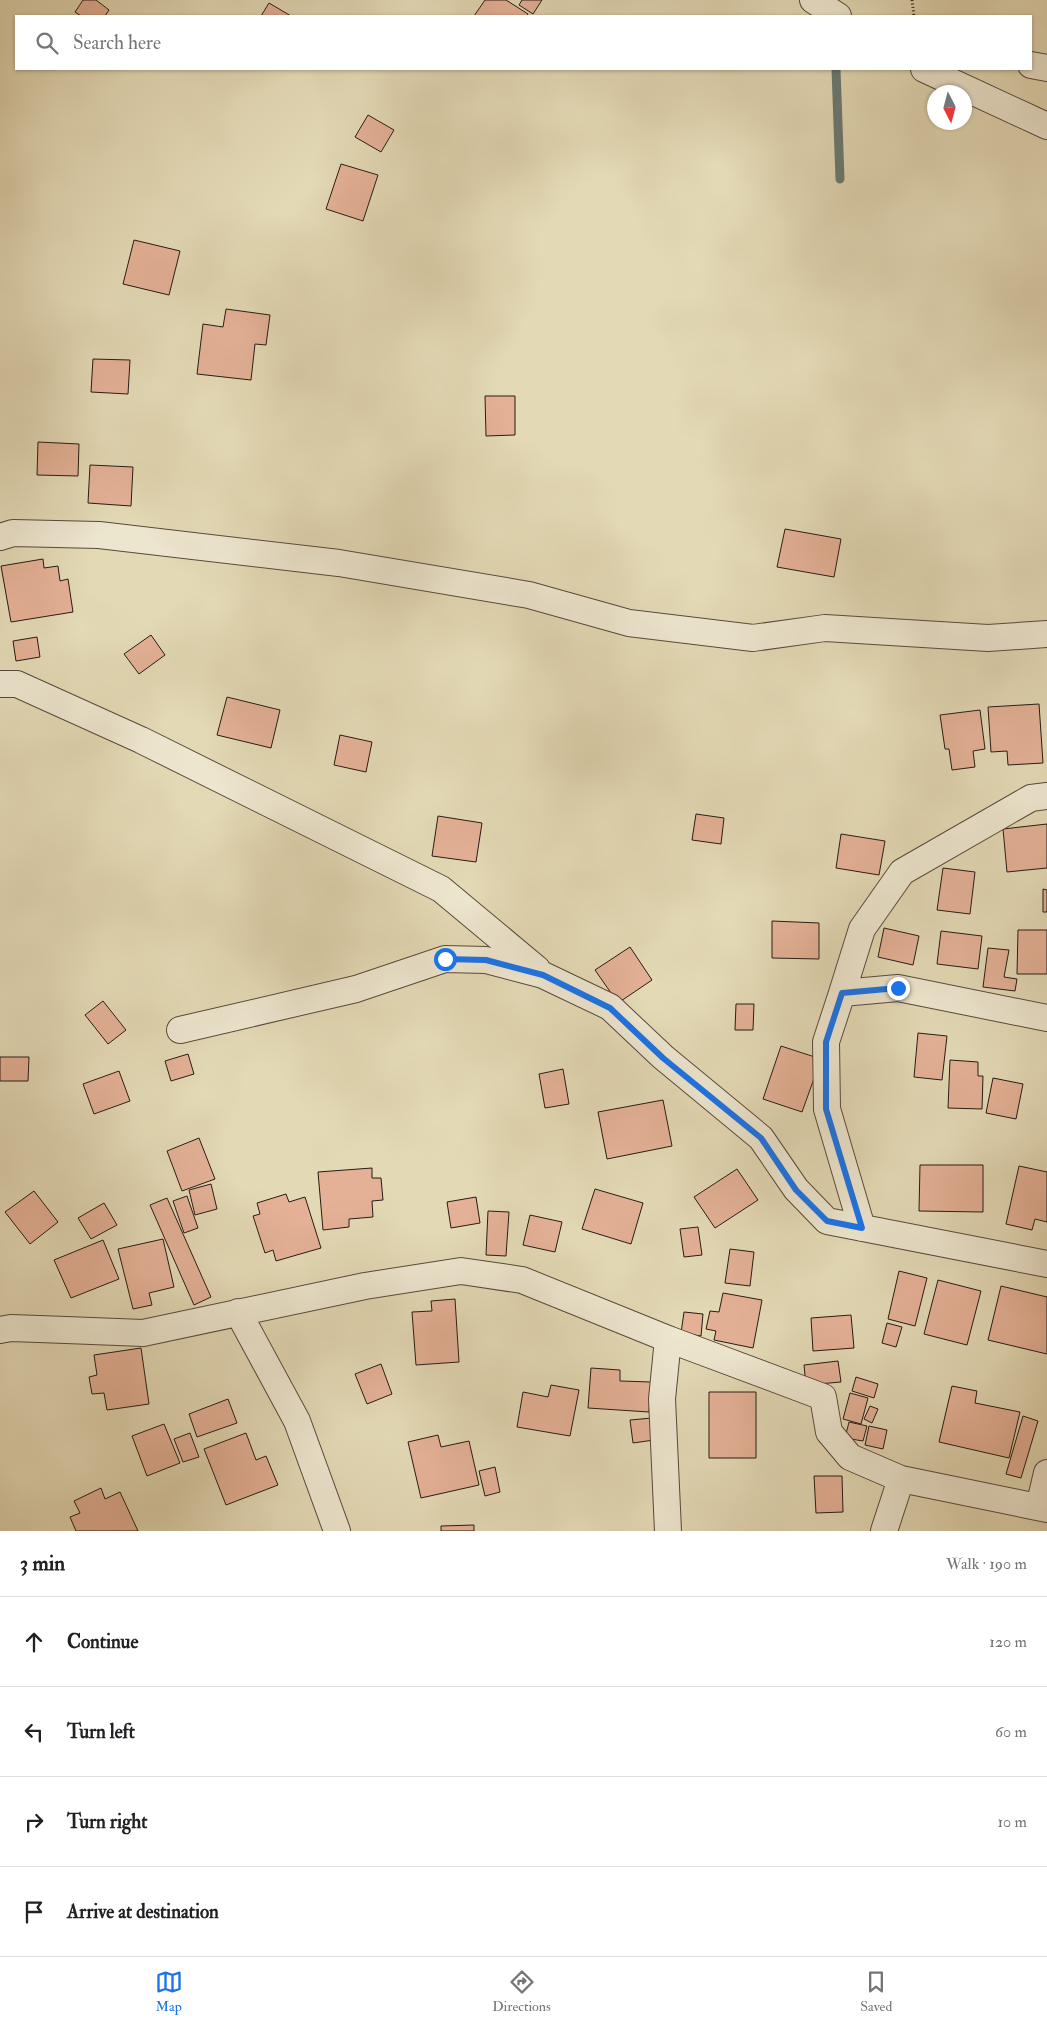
<!DOCTYPE html>
<html lang="en">
<head>
<meta charset="utf-8">
<style>
  body { margin:0; font-family:"IM FELL Double Pica",serif; background:#f6f6f6; color:#202124 }
  .compass { position:absolute; left:927px; top:85px; width:45px; height:45px; border-radius:50%; background:#fff; box-shadow:0 1px 4px #0004; rotate:174deg }
  .stop { position:absolute; width:15px; height:15px; margin:-11px; border:4px solid #1a73e8; border-radius:50%; background:#fff }
  .stop.end { background:#1a73e8; border-color:#fff; box-shadow:0 1px 5px #0008 }
  .list { margin:0; padding:0; list-style:none }
  h2 { display:flex; justify-content:space-between; align-items:center; height:65px; margin:0; padding:0 20px; font-size:21px }
  h2 small { font-size:16px; font-weight:400; color:#757577 }
  .list li { display:grid; grid-template-columns:32px 1fr auto; gap:15px; align-items:center; box-sizing:border-box; height:90px; padding:0 20px; border-top:1px solid #e0e0e0 }
  .list b { display:block; font-size:19px; white-space:nowrap }
  .list em { font-size:16px; font-style:normal; color:#757577 }
  .icon { flex:none; width:28px; height:28px; fill:none; stroke:currentColor; stroke-width:2; stroke-linecap:round; stroke-linejoin:round }
  .map { position:relative; flex:none; width:1047px; height:1531px; overflow:hidden }
  .search { position:absolute; background:#fff; box-shadow:0 1px 4px #0004; left:15px; right:15px; top:15px; height:55px; display:flex; align-items:center; gap:12px; box-sizing:border-box; padding:0 18px; border-radius:0px; color:#757577; font-size:19px }
  .sheet { height:425px; background:#fff }
  nav { display:flex; justify-content:space-around; align-items:center; box-sizing:border-box; height:70px; border-top:1px solid #e0e0e0; background:#fff; font-size:14px; color:#757577 }
  nav a { display:grid; justify-items:center; gap:2px }
  nav .on { color:#1a73e8 }
  .map>svg:first-child { display:block }
  .lines { fill:none; stroke-linecap:round; stroke-linejoin:round }
  .stream { stroke:#6a7a72; stroke-width:9 }
  .building { fill:#e4b196; stroke:#291a14 }
  .minor-casing { stroke:#584a3c; stroke-width:28 }
  .path { stroke:#291a14; stroke-width:3; stroke-dasharray:1 2.5; stroke-linecap:butt }
  .minor { stroke:#ede6cf; stroke-width:26 }
  .route { stroke:#1a73e8; stroke-width:6 }
</style>
</head>
<body>
<div class="map">
<svg width="1047" height="1531" viewBox="0 0 1047 1531">
  <rect width="100%" height="100%" fill="#e3d9b5"/>
  <filter id="stains"><feTurbulence type="fractalNoise" baseFrequency=".004" numOctaves="4"/><feColorMatrix values="0 0 0 0 .2 0 0 0 0 .09 0 0 0 0 .02 0 0 0 .5 -.17"/></filter>
  <radialGradient id="worn" r=".72"><stop offset=".6" stop-color="#630" stop-opacity="0"/><stop offset="1" stop-color="#630" stop-opacity=".3"/></radialGradient>
  <g class="lines">
    <path class="stream" d="M836 69 840 179"/>
  </g>
  <path class="building" d="M83 0H96L109 10 105 16H81L75 12Z
    M485 0H506L528 14 527 16H474Z
    M522 0H542L533 14 519 5Z
    M269 3 291 16H261Z
    M368 115 394 130 381 152 355 137Z
    M341 164 378 175 363 221 326 209Z
    M134 240 180 251 169 295 123 284Z
    M226 309 270 315 266 345 255 344 251 380 197 374 203 324 223 327Z
    M93 359 130 360 128 394 91 392Z
    M485 396H515V435L486 436Z
    M38 442 79 444 78 476 37 475Z
    M90 465 133 467 131 506 88 503Z
    M785 529 841 539 834 577 777 567Z
    M43 559 44 568 58 566 60 581 68 579 73 612 11 622 1 566Z
    M151 635 165 655 139 674 124 654Z
    M37 637 40 657 16 661 13 641Z
    M227 697 280 710 271 748 217 735Z
    M1039 704 1043 763 1008 765 1007 751 991 752 988 707Z
    M980 710 985 749 973 751 975 767 952 770 949 749H945L940 715Z
    M340 735 372 742 366 772 334 765Z
    M696 814 724 818 721 844 692 840Z
    M438 816 482 823 476 862 432 856Z
    M1047 824V868L1007 872 1003 829Z
    M841 834 885 841 879 875 836 868Z
    M943 868 975 872 970 914 937 910Z
    M1043 889 1047 890V912H1043Z
    M772 921 819 923V959L772 958Z
    M884 928 919 936 913 965 878 957Z
    M1018 930H1047V974H1017Z
    M941 931 982 936 978 969 937 964Z
    M630 947 652 980 618 1003 595 970Z
    M988 948 1009 950 1004 977 1017 979 1015 991 983 987Z
    M103 1001 126 1030 108 1044 85 1015Z
    M736 1004H754L753 1030H735Z
    M918 1033 947 1036 942 1080 914 1077Z
    M781 1046 821 1059 802 1112 763 1099Z
    M188 1054 194 1074 171 1081 165 1061Z
    M0 1057H29L28 1081H0Z
    M950 1060 978 1062V1076H983L982 1109 948 1108Z
    M563 1069 569 1104 545 1108 539 1074Z
    M119 1071 130 1101 94 1114 83 1084Z
    M993 1078 1023 1084 1016 1119 986 1113Z
    M663 1100 672 1146 607 1159 598 1112Z
    M199 1138 215 1179 182 1191 167 1151Z
    M920 1165H983V1212L919 1211Z
    M1019 1166 1047 1172V1222L1035 1219 1032 1230 1006 1224Z
    M372 1168V1178H381L383 1200 372 1201 373 1217 349 1219V1227L323 1230 318 1172Z
    M737 1169 758 1200 715 1228 694 1197Z
    M211 1184 217 1209 195 1215 189 1190Z
    M595 1189 643 1203 631 1244 582 1229Z
    M34 1191 58 1222 30 1244 5 1212Z
    M286 1194 289 1202 305 1197 321 1248 276 1261 273 1250 265 1253 253 1216 260 1214 257 1203Z
    M187 1196 198 1228 184 1233 173 1201Z
    M476 1197 480 1223 451 1228 447 1202Z
    M167 1198 211 1297 194 1305 150 1205Z
    M104 1203 117 1225 91 1239 78 1218Z
    M488 1211 509 1212 506 1256 486 1255Z
    M530 1215 562 1222 555 1252 523 1245Z
    M698 1227 702 1255 684 1257 680 1229Z
    M163 1239 174 1287 149 1293 152 1305 133 1309 118 1249Z
    M103 1240 119 1279 71 1298 54 1260Z
    M730 1249 754 1252 750 1286 725 1283Z
    M899 1271 927 1278 915 1326 888 1319Z
    M938 1280 981 1291 967 1345 924 1334Z
    M1001 1286 1047 1297V1354L988 1340Z
    M723 1293 762 1300 753 1348 714 1340 716 1331 706 1329 710 1311 719 1312Z
    M455 1299 459 1362 416 1365 412 1312 432 1311 431 1301Z
    M684 1312 703 1314 701 1336 681 1333Z
    M851 1315 854 1348 813 1351 811 1318Z
    M887 1323 902 1327 896 1347 882 1343Z
    M141 1348 149 1404 107 1410 104 1393 92 1394 89 1377 97 1375 94 1355Z
    M838 1361 841 1382 806 1385 804 1365Z
    M381 1364 392 1394 367 1404 355 1374Z
    M591 1368 620 1370V1381L651 1382 649 1412 588 1408Z
    M856 1377 878 1384 874 1398 852 1391Z
    M551 1385 579 1390 570 1436 517 1427 523 1392 548 1397Z
    M952 1386 977 1391 975 1403 1020 1412 1009 1458 939 1442Z
    M709 1392H756V1458H709Z
    M850 1393 868 1398 861 1424 843 1419Z
    M228 1399 237 1423 197 1437 189 1414Z
    M870 1406 878 1409 872 1423 864 1419Z
    M1023 1416 1038 1421 1021 1478 1006 1474Z
    M652 1418 654 1440 633 1443 630 1420Z
    M849 1422 867 1426 863 1441 845 1438Z
    M164 1424 180 1463 147 1476 132 1436Z
    M869 1426 887 1430 883 1449 865 1445Z
    M190 1433 199 1457 183 1462 174 1439Z
    M246 1433 256 1460 266 1456 278 1485 226 1505 204 1449Z
    M438 1435 441 1447 469 1441 479 1485 421 1498 408 1442Z
    M495 1467 500 1492 485 1496 479 1471Z
    M814 1476H842L843 1512 816 1513Z
    M101 1488 105 1499 120 1492 138 1531H76L70 1517 80 1513 74 1501Z
    M474 1525V1531H441V1526Z"/>
  <g class="lines">
    <defs>
      <path id="minor" d="M813 0 838 16
        M1031 65 1047 68
        M924 69 1047 126
        M0 537 13 533 99 535 339 563 529 595 629 623 753 638 825 628 988 638 1047 634
        M0 684H17L141 740 441 889 537 969
        M842 993 862 929 902 872 1031 798 1047 796
        M180 1030 356 989 445 959 486 960 543 975 610 1007 663 1057 761 1138 796 1189 827 1221 1047 1264
        M862 1228 827 1109 826 1042 842 993 898 988 1047 1018
        M238 1312 297 1421 337 1531
        M0 1330 11 1328 66 1330 143 1333 365 1286 461 1271 522 1280 668 1339 823 1397 829 1432 850 1457 901 1479 1047 1509
        M1039 1507 1047 1473
        M668 1531 662 1399 668 1339
        M884 1531 901 1479"/>
    </defs>
    <use href="#minor" class="minor-casing"/>
    <path class="path" d="M912 0 914 16"/>
    <use href="#minor" class="minor"/>
  </g>
  <g class="lines">
    <path class="route" d="M445 959 486 960 543 975 610 1008 663 1058 761 1138 796 1190 827 1221 862 1228 826 1109V1042L842 993 898 988"/>
  </g>
  <rect width="100%" height="100%" filter="url(#stains)"/>
  <rect width="100%" height="100%" fill="url(#worn)"/>
</svg>
<svg class="compass" viewBox="-18 -18 36 36"><path d="M0-13l5 13h-10z" fill="#e53935"/><path d="M0 13l5-13h-10z" fill="#757577"/></svg>
<div class="stop" style="left:445px;top:959px"></div>
<div class="stop end" style="left:898px;top:988px"></div>
<div class="search"><svg class="icon" aria-label="search" viewBox="0 0 24 24"><circle cx="10" cy="10" r="6"/><path d="M15 15l6 6"/></svg>Search here</div>
</div>
<section class="sheet">
<h2>3 min<small>Walk · 190 m</small></h2>
<ul class="list">
<li><svg class="icon" aria-label="ahead" viewBox="0 0 24 24"><path d="M12 20V5M6 11l6-6 6 6"/></svg><div><b>Continue</b></div><em>120 m</em></li>
<li><svg class="icon" aria-label="left" viewBox="0 0 24 24"><path d="M17 20v-9H6M10 6l-5 5 5 5"/></svg><div><b>Turn left</b></div><em>60 m</em></li>
<li><svg class="icon" aria-label="right" viewBox="0 0 24 24"><path d="M7 20v-9h11M14 6l5 5-5 5"/></svg><div><b>Turn right</b></div><em>10 m</em></li>
<li><svg class="icon" aria-label="arrive" viewBox="0 0 24 24"><path d="M6 21V4h12l-3 4 3 4H6"/></svg><div><b>Arrive at destination</b></div></li>
</ul>
</section>
<nav>
<a class="on"><svg class="icon" aria-label="map" viewBox="0 0 24 24"><path d="M3 6l6-2 6 2 6-2v14l-6 2-6-2-6 2zM9 4v14M15 6v14"/></svg>Map</a>
<a><svg class="icon" aria-label="directions" viewBox="0 0 24 24"><path d="M12 3l9 9-9 9-9-9zM9 14v-3h6M13 9l2 2-2 2"/></svg>Directions</a>
<a><svg class="icon" aria-label="saved" viewBox="0 0 24 24"><path d="M7 4h10v16l-5-4-5 4z"/></svg>Saved</a>
</nav>
</body>
</html>
